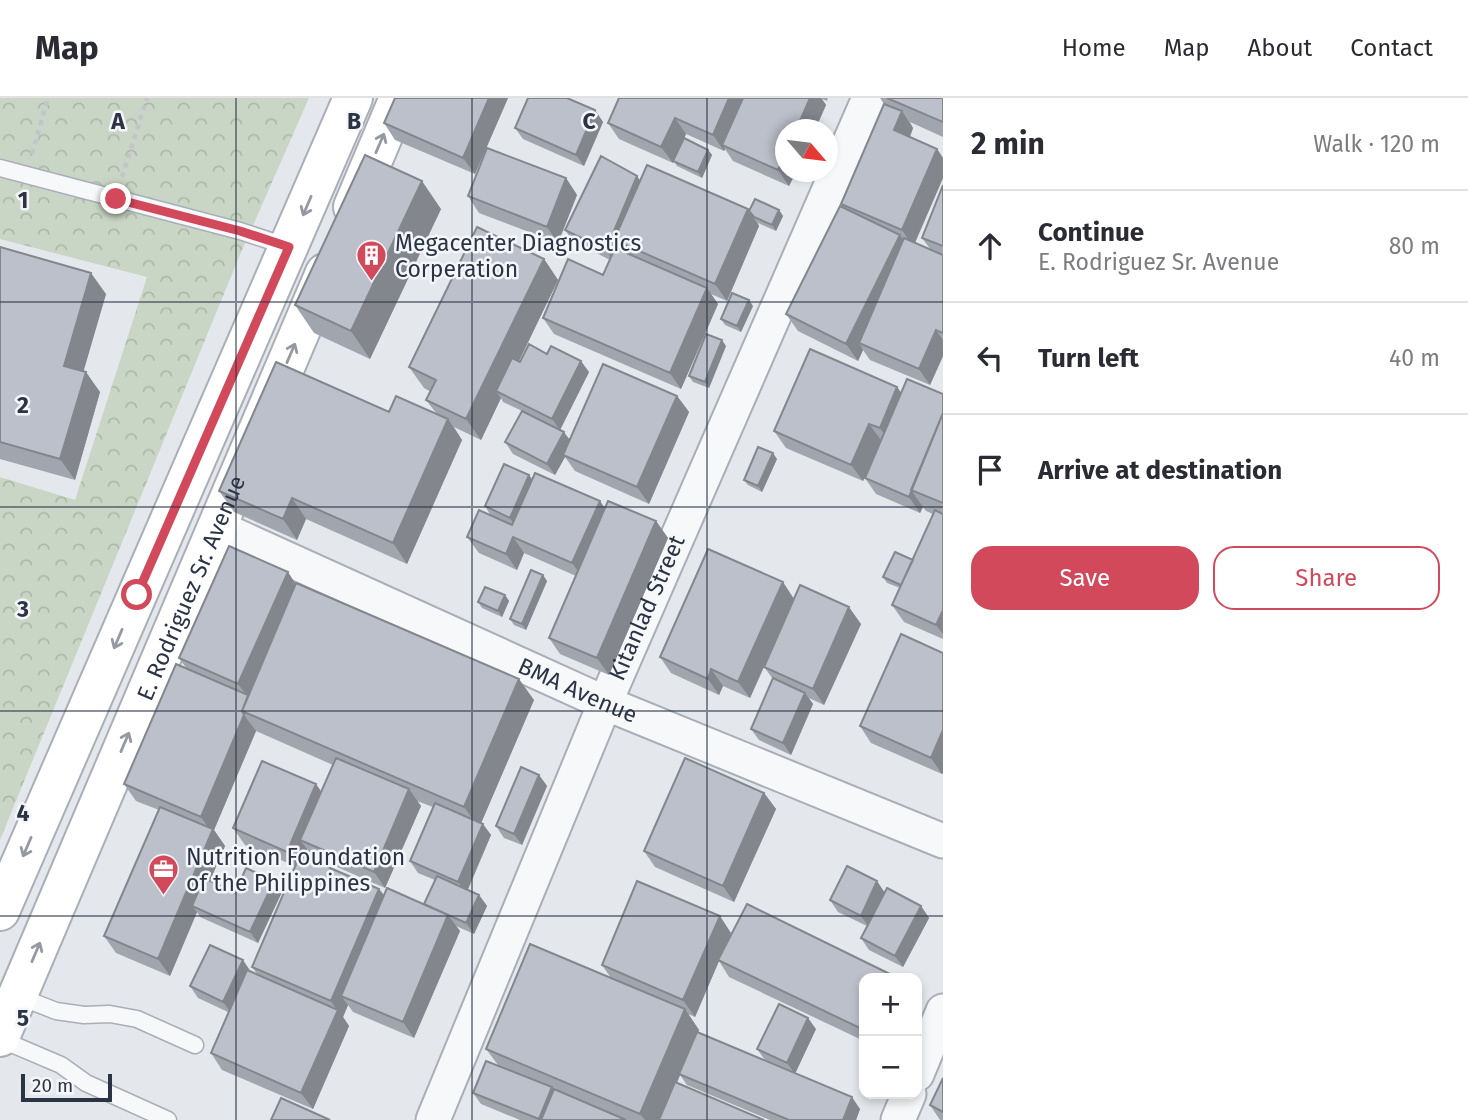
<!DOCTYPE html>
<html lang="en">
<head>
<meta charset="utf-8">
<style>
  body { margin:0; font-family:"Fira Sans",sans-serif; background:#f7f7f7; color:#2b2b33 }
  .controls { position:absolute; right:21px; bottom:21px; display:grid; overflow:hidden; border-radius:14px; box-shadow:0 4px 10px #0003 }
  .controls button { width:63px; height:63px; display:grid; place-items:center; padding:0; border:0; border-bottom:2px solid #e1e1e2; background:#fff; color:#2b2b33; font:35px sans-serif }
  .compass { position:absolute; left:775px; top:21px; width:63px; height:63px; border-radius:50%; background:#fff; box-shadow:0 4px 10px #0003; rotate:118deg }
  .scale { position:absolute; left:21px; bottom:18px; width:91px; box-sizing:border-box; padding-left:7px; border:4px solid #2b3445; border-top:0; font-size:19px; line-height:24px; white-space:nowrap; color:#2b3445; -webkit-text-stroke:5px #f4f6f9; paint-order:stroke }
  .stop { position:absolute; width:21px; height:21px; margin:-16px; border:5px solid #d1495b; border-radius:50%; background:#fff }
  .stop.end { background:#d1495b; border-color:#fff; box-shadow:0 2px 7px #0008 }
  .list { margin:0; padding:0; list-style:none }
  h2 { display:flex; justify-content:space-between; align-items:center; height:91px; margin:0; padding:0 28px; font-size:30px }
  h2 small { font-size:23px; font-weight:400; color:#7c7c81 }
  .list li { display:grid; grid-template-columns:46px 1fr auto; gap:21px; align-items:center; box-sizing:border-box; height:112px; padding:0 28px; border-top:2px solid #e1e1e2 }
  .list b { display:block; font-size:26px; white-space:nowrap }
  .list p { margin:0; font-size:23px; white-space:nowrap; color:#7c7c81 }
  .list em { font-size:23px; font-style:normal; color:#7c7c81 }
  .actions { display:flex; gap:14px; padding:21px 28px }
  .actions a { flex:1; padding:16px 0; border:2px solid #d1495b; border-radius:21px; text-align:center; font-size:24px; color:#d1495b }
  .actions .main { background:#d1495b; color:#fff }
  .icon { flex:none; width:38px; height:38px; fill:none; stroke:currentColor; stroke-width:2; stroke-linecap:round; stroke-linejoin:round }
  .map { position:relative; flex:none; width:943px; height:1022px; overflow:hidden }
  header { display:flex; align-items:center; gap:42px; box-sizing:border-box; height:98px; padding:0 35px; background:#fff; border-bottom:2px solid #e1e1e2 }
  header strong { font-size:33px }
  nav { display:flex; gap:38px; margin-inline-start:auto; font-size:24px }
  main { display:flex }
  aside { flex:1; background:#fff }
  .map>svg:first-child { display:block }
  .forest { fill:url(#forest-crowns) }
  .lines { fill:none; stroke-linecap:round; stroke-linejoin:round }
  .service-casing { stroke:#a9aeb7; stroke-width:19 }
  .minor-casing { stroke:#a9aeb7; stroke-width:37 }
  .secondary-casing { stroke:#a9aeb7; stroke-width:42 }
  .path { stroke:#c2c5cb; stroke-width:4.5; stroke-dasharray:5 5; stroke-linecap:butt }
  .service { stroke:#f7f8fa; stroke-width:16 }
  .minor { stroke:#f7f8fa; stroke-width:33 }
  .secondary { stroke:#fff; stroke-width:38 }
  .wall { fill:#a1a5ae; fill-rule:evenodd }
  .shaded-wall { fill:#83868d }
  .building { fill:#bbc0ca; stroke:#83868d; stroke-width:2 }
  .oneway { stroke:#959aa2 }
  .route { stroke:#d1495b; stroke-width:9 }
  .grid { fill:none; stroke:#2b3445; stroke-width:2; stroke-opacity:0.55 }
  .labels { text-anchor:middle; stroke-width:5; stroke-linejoin:round; paint-order:stroke }
  .poi-label { font-size:23px; fill:#2b3445; stroke:#f4f6f9; text-anchor:start }
  .street-label { font-size:23px; fill:#2b3445; stroke:#f4f6f9 }
  .grid-label { font-size:23px; text-anchor:middle; font-weight:bold; fill:#2b3445; stroke:#f4f6f9; stroke-width:5; stroke-linejoin:round; paint-order:stroke }
</style>
</head>
<body>
<header>
<strong>Map</strong>
<nav><a>Home</a><a>Map</a><a>About</a><a>Contact</a></nav>
</header>
<main>
<div class="map">
<svg width="943" height="1022" viewBox="0 0 943 1022">
  <defs>
    <pattern id="forest-crowns" width="20" height="18" patternUnits="userSpaceOnUse" patternTransform="scale(1.75)"><rect width="20" height="18" fill="#c9d6c5"/><path d="M2 6a3 3 0 1 1 6 0M12 15a3 3 0 1 1 6 0" fill="none" stroke="#adb8ab"/></pattern>
  </defs>
  <rect width="100%" height="100%" fill="#e4e7ec"/>
  <path class="forest" d="M0 0H309L239 159 0 742V379L75 402 147 179 0 141Z"/>
  <g class="lines">
    <defs>
      <path id="service" d="M0 70 240 133 289 149
        M18 898 56 913 84 917 110 916 137 921 195 947
        M0 941 61 967 86 985 168 1022"/>
      <g id="minor">
        <path id="s1" d="M217 429 605 605 943 743"/>
        <path d="M917 976 943 913"/>
        <path id="s2" d="M433 1022 605 605 869 0"/>
        <path d="M898 1022 909 996"/>
      </g>
      <g id="secondary">
        <path d="M353 109 399 0"/>
        <path d="M0 813 353 0"/>
        <path id="s3" d="M0 939 325 175"/>
      </g>
    </defs>
    <use href="#service" class="service-casing"/>
    <use href="#minor" class="minor-casing"/>
    <use href="#secondary" class="secondary-casing"/>
    <path class="path" d="M32 56 48 0
      M122 79 147 0"/>
    <use href="#service" class="service"/>
    <use href="#minor" class="minor"/>
    <use href="#secondary" class="secondary"/>
  </g>
  <path class="wall" d="M395 0H508L475 76 395 42 384 25Z
    M619 0H828L827 3 822 1 826 7 815 32H786V74H796L789 88 733 63 725 51 724 53 686 36 684 41 708 52 712 57 702 80 677 68 674 63 673 65 619 41 608 25Z
    M880 0H943V39L910 24 913 30 910 39 937 51 943 60V80L915 145 931 152 922 140 943 87V258L930 287 870 262 863 252 858 263 798 233 786 216 843 109 841 106 884 6Z
    M595 12 603 24 584 68 523 41 515 30Z
    M637 78 640 83 748 111 749 113 779 112 783 118 776 133 758 125 759 128 727 203 711 196 718 206 681 291 554 236 543 220 603 177 610 162 573 143 565 132Z
    M566 80 577 97 558 145 479 115 468 98Z
    M441 111 370 261 314 235 295 207Z
    M0 149 106 196 83 273 100 294 75 382 0 361Z
    M544 161 558 182 519 263 547 256 589 274 560 332 570 342 677 298 689 314 649 406 575 373 565 359 555 377 513 356 505 344 522 313 503 304 501 300 481 342 454 329 462 342 407 466 306 421 297 442 234 414 219 393 389 314 436 315 426 302 431 294 424 290 409 269Z
    M753 208 741 234 725 227 721 221Z
    M726 248 709 290 693 284 689 278Z
    M897 289 901 295 943 296V541L904 524 892 507 900 490 887 485 883 479 913 462 933 416 926 413 923 409 920 415 876 396 865 380 881 342 863 383 786 350 774 333Z
    M777 361 762 394 748 387 744 382Z
    M529 377 532 381 605 410 656 423 668 440 609 577 560 556 549 540 576 478 524 455 517 472 479 455 467 439 491 418 485 408Z
    M547 483 526 532 514 527 510 521Z
    M296 486 534 602 481 725 491 737 468 792 479 797 487 808 474 836 456 828 460 833 414 940 353 914 348 907 343 919 349 928 313 1011 222 972 211 955 228 914 198 900 190 888 250 873 257 876 252 869 295 768 245 747 233 730 321 693 333 667 256 633 214 732 225 748 210 783 235 795 274 783 282 794 258 845 200 819 197 814 170 878 116 855 104 838 159 712 136 703 124 686 187 571 179 560ZM417 703 433 709 410 763 418 775 435 782 425 806 384 797 379 791 304 759 307 751 312 758 385 790 421 708Z
    M505 497 509 503 502 519 482 510 478 504Z
    M794 501 861 526 824 607 809 600 813 606 791 657 759 642 751 631 773 581 764 569 750 600 723 588 719 597 671 575 660 559Z
    M943 555V675L942 676 871 645 860 628Z
    M539 677 547 688 522 747 504 740 496 728Z
    M764 695 776 711 734 804 655 769 644 753Z
    M885 794 921 808 929 820 903 869 869 852 861 840 867 828 838 814 830 802Z
    M731 835 727 845 864 880V943L729 879 719 863 695 919 688 916 699 932 698 935 765 962 757 951 816 931 795 975 860 1011 856 1022H770L687 987 680 977 677 985 764 1022H520L481 1006 473 995 498 967 486 951 611 880 602 867Z
    M943 980V1022H940L930 1007Z"/>
  <path class="shaded-wall" d="M489 0H508L475 76 463 60Z
    M729 0H747L722 47 725 51 724 53 713 37Z
    M810 0H821L826 7 815 32H796Z
    M595 12 603 24 584 68 576 57Z
    M902 13 913 30 906 49 894 32Z
    M675 20 686 36 673 65 661 49Z
    M937 51 943 60V80L913 149 902 132Z
    M708 52 712 57 702 80 698 74Z
    M786 55V74H796L789 88 778 72Z
    M637 78 645 90 614 142 619 150 614 164 606 152Z
    M566 80 577 97 558 145 547 129Z
    M422 83 441 111 370 261 351 233Z
    M748 111 759 128 727 203 715 186Z
    M779 112 783 118 776 133 772 127Z
    M900 137 912 154 859 245 863 252 858 263 846 246Z
    M544 161 558 182 503 296 496 293 501 300 481 342 466 321Z
    M91 175 106 196 79 289 64 268Z
    M707 190 718 206 681 291 670 275Z
    M749 202 753 208 741 234 737 228Z
    M936 232 943 242V258L930 287 919 271Z
    M722 242 726 248 709 290 705 284Z
    M581 263 589 274 560 332 552 321Z
    M86 274 100 294 75 382 60 361Z
    M897 289 909 305 891 347 880 330Z
    M677 298 689 314 649 406 637 389Z
    M448 321 462 342 407 466 393 445Z
    M869 326 881 342 863 383 851 367Z
    M564 334 572 345 563 357 565 359 555 377 547 366Z
    M773 355 777 361 762 394 758 388Z
    M529 377 537 389 517 431 510 420Z
    M911 392 923 409 920 415 909 399Z
    M292 400 306 421 297 442 283 421Z
    M600 403 611 419 584 481 572 465Z
    M656 423 668 440 609 577 597 560Z
    M513 439 524 455 517 472 506 456Z
    M288 474 299 491 250 602 238 586Z
    M543 477 547 483 526 532 522 526Z
    M783 484 794 501 750 600 738 584Z
    M505 497 509 503 502 519 498 513Z
    M849 509 861 526 824 607 813 591Z
    M943 512V536L936 527Z
    M711 571 723 588 719 597 708 581Z
    M519 581 534 602 479 730 464 709Z
    M805 595 813 606 791 657 783 645Z
    M244 617 256 633 214 732 225 748 198 810 192 808 197 814 170 878 158 861 212 735 201 719Z
    M943 632V675L942 676 931 660Z
    M539 677 547 688 522 747 514 736Z
    M316 686 328 703 300 742 307 751 299 770 287 754Z
    M409 691 421 708 385 790 374 774Z
    M764 695 776 711 734 804 723 788Z
    M483 726 491 737 466 795 458 784Z
    M274 783 282 794 258 845 250 834Z
    M877 783 885 795 869 829 861 818Z
    M379 791 391 807 341 898 348 907 343 919 349 928 313 1011 301 995 337 912 331 903Z
    M479 797 487 808 474 836 466 825Z
    M921 808 929 820 903 869 895 858Z
    M448 817 460 833 414 940 403 924Z
    M720 818 731 835 695 919 683 902Z
    M243 862 251 874 231 915 223 904Z
    M685 911 699 932 661 1022H645L640 1016Z
    M808 920 816 931 795 976 787 965Z
    M552 989 560 1001 551 1022H539Z
    M852 999 860 1011 856 1022H843Z"/>
  <path class="building" d="M395 0H489L463 60 384 25Z
    M528 0H567L595 12 576 57 515 30Z
    M619 0H729L713 37 675 20 661 49 608 25Z
    M743 0H810L796 32H786V55L778 72 722 47Z
    M887 0H943V24Z
    M884 6 902 13 894 32 937 51 902 132 841 106Z
    M684 40 708 52 698 74 673 63Z
    M487 50 566 80 547 129 468 98Z
    M365 57 422 83 351 233 295 207Z
    M601 58 637 78 606 152 565 132Z
    M647 67 748 111 715 186 614 142Z
    M943 87V148L922 140Z
    M755 101 779 112 772 127 754 119 749 113Z
    M840 108 900 137 846 246 786 216Z
    M477 129 544 161 466 321 426 302 436 282 409 269Z
    M904 140 943 157V235L936 232 919 271 859 245Z
    M0 149 91 175 64 268 86 274 60 361 0 344Z
    M615 150 707 190 670 275 543 220 568 161 603 177Z
    M732 195 749 202 737 228 721 221Z
    M706 236 722 242 705 284 689 278Z
    M529 246 547 256 551 248 581 263 552 321 496 293 512 260 520 264Z
    M810 251 897 289 880 330 869 326 851 367 774 333Z
    M276 264 389 314 396 298 448 321 393 445 292 400 283 421 219 393Z
    M603 266 677 298 637 389 563 357Z
    M907 281 943 296V315L909 399 865 380Z
    M522 313 564 334 547 366 505 344Z
    M943 315V405L911 392Z
    M758 349 773 355 758 388 744 382Z
    M504 366 529 377 510 420 485 408Z
    M535 375 600 403 572 465 513 439 506 456 467 439 479 412 512 427Z
    M608 403 656 423 597 560 549 540Z
    M935 412 943 416V512L936 527 892 507Z
    M229 448 288 474 238 586 179 560Z
    M708 451 783 484 738 584 711 571 708 581 660 559Z
    M895 454 913 462 901 487 883 479Z
    M531 472 543 477 522 526 510 521Z
    M296 485 519 581 464 709 242 613Z
    M800 487 849 509 813 591 764 569Z
    M485 489 505 497 498 513 478 504Z
    M901 536 943 555V632L931 660 860 628Z
    M176 566 248 597 242 613 244 617 201 719 124 686Z
    M773 580 805 595 783 645 751 631Z
    M336 660 409 691 374 774 300 742Z
    M685 660 764 695 723 788 644 753Z
    M262 663 316 686 287 754 233 730Z
    M521 669 539 677 514 736 496 728Z
    M435 705 483 726 458 784 410 763Z
    M160 709 213 731 158 861 104 838Z
    M300 757 379 791 331 903 252 869Z
    M847 768 877 783 861 818 830 802Z
    M246 770 274 783 250 834 192 808 204 780 235 795Z
    M437 778 479 797 466 825 424 806Z
    M637 783 720 818 683 902 602 867Z
    M387 790 448 817 403 924 341 898Z
    M887 790 921 808 895 858 861 840Z
    M747 806 898 880H864V932L718 862Z
    M530 846 685 911 640 1016 486 951Z
    M210 847 243 862 223 904 190 888Z
    M247 872 338 912 301 995 211 955Z
    M779 906 808 920 787 965 757 951Z
    M697 934 852 999 843 1022H789L679 976Z
    M486 963 552 989 539 1021 473 995Z
    M943 980V1014L930 1007Z
    M675 984 764 1022H659Z
    M554 991 626 1022H541Z
    M281 1000 330 1022H271Z"/>
  <defs><path id="oneway-shaft" d="M-6 0H5M1.5-3L5.5 0L1.5 3" fill="none" stroke-width="1.6" stroke-linecap="round" stroke-linejoin="round" transform="scale(1.75)"/></defs>
  <g class="oneway">
    <use href="#oneway-shaft" transform="translate(380 45) rotate(-67)"/>
    <use href="#oneway-shaft" transform="translate(307 108) rotate(113)"/>
    <use href="#oneway-shaft" transform="translate(291 255) rotate(-67)"/>
    <use href="#oneway-shaft" transform="translate(118 541) rotate(113)"/>
    <use href="#oneway-shaft" transform="translate(125 644) rotate(-67)"/>
    <use href="#oneway-shaft" transform="translate(27 749) rotate(113)"/>
    <use href="#oneway-shaft" transform="translate(36 854) rotate(-67)"/>
  </g>
  <g class="lines">
    <path class="route" d="M116 101 240 133 289 149 137 497"/>
  </g>
  <path class="grid" d="M236 0V1022M472 0V1022M707 0V1022M0 204H943M0 409H943M0 613H943M0 818H943"/>
  <defs>
    <symbol id="building-pin" viewBox="-11 -11 22 30"><path d="M0 17L-7.5 6A9.5 9.5 0 1 1 7.5 6Z" fill="#d1495b" stroke="#f4f6f9"/><path d="M-4-6H4V6H1V3H-1V6H-4ZM-2.5-4.3h1.7v1.8h-1.7ZM.8-4.3h1.7v1.8H.8ZM-2.5-1h1.7V.8h-1.7ZM.8-1h1.7V.8H.8Z" fill="#fff"/></symbol>
    <symbol id="office-pin" viewBox="-11 -11 22 30"><path d="M0 17L-7.5 6A9.5 9.5 0 1 1 7.5 6Z" fill="#d1495b" stroke="#f4f6f9"/><path d="M-6-3h4V-5.5h4V-3h4V5H-6ZM-1-4.5V-3h2v-1.5ZM-6 0V1H6V0Z" fill="#fff"/></symbol>
  </defs>
  <g fill-rule="evenodd">
    <use href="#building-pin" x="354" y="140" width="35" height="47"/>
    <use href="#office-pin" x="146" y="754" width="35" height="47"/>
  </g>
  <g class="labels">
    <g class="poi-label">
      <text x="395" y="153">Megacenter Diagnostics<tspan x="395" dy="26">Corperation</tspan></text>
      <text x="186" y="767">Nutrition Foundation<tspan x="186" dy="26">of the Philippines</tspan></text>
    </g>
    <g class="street-label">
      <text dy="8" stroke="none"><textPath href="#s3" startOffset="488">E. Rodriguez Sr. Avenue</textPath></text>
      <text dy="8" stroke="none"><textPath href="#s2" startOffset="555">Kitanlad Street</textPath></text>
      <text dy="8" stroke="none"><textPath href="#s1" startOffset="396">BMA Avenue</textPath></text>
    </g>
  </g>
  <g class="grid-label">
    <text x="118" y="31">A</text>
    <text x="354" y="31">B</text>
    <text x="589" y="31">C</text>
    <text x="23" y="110">1</text>
    <text x="23" y="315">2</text>
    <text x="23" y="519">3</text>
    <text x="23" y="723">4</text>
    <text x="23" y="928">5</text>
  </g>
</svg>
<div class="controls">
<button>+</button>
<button>−</button>
</div>
<svg class="compass" viewBox="-18 -18 36 36"><path d="M0-13l5 13h-10z" fill="#e53935"/><path d="M0 13l5-13h-10z" fill="#7c7c81"/></svg>
<div class="scale">20 m</div>
<div class="stop" style="left:137px;top:497px"></div>
<div class="stop end" style="left:116px;top:101px"></div>
</div>
<aside>
<h2>2 min<small>Walk · 120 m</small></h2>
<ul class="list">
<li><svg class="icon" aria-label="ahead" viewBox="0 0 24 24"><path d="M12 20V5M6 11l6-6 6 6"/></svg><div><b>Continue</b><p>E. Rodriguez Sr. Avenue</p></div><em>80 m</em></li>
<li><svg class="icon" aria-label="left" viewBox="0 0 24 24"><path d="M17 20v-9H6M10 6l-5 5 5 5"/></svg><div><b>Turn left</b></div><em>40 m</em></li>
<li><svg class="icon" aria-label="arrive" viewBox="0 0 24 24"><path d="M6 21V4h12l-3 4 3 4H6"/></svg><div><b>Arrive at destination</b></div></li>
</ul>
<div class="actions"><a class="main">Save</a><a>Share</a></div>
</aside>
</main>
</body>
</html>
